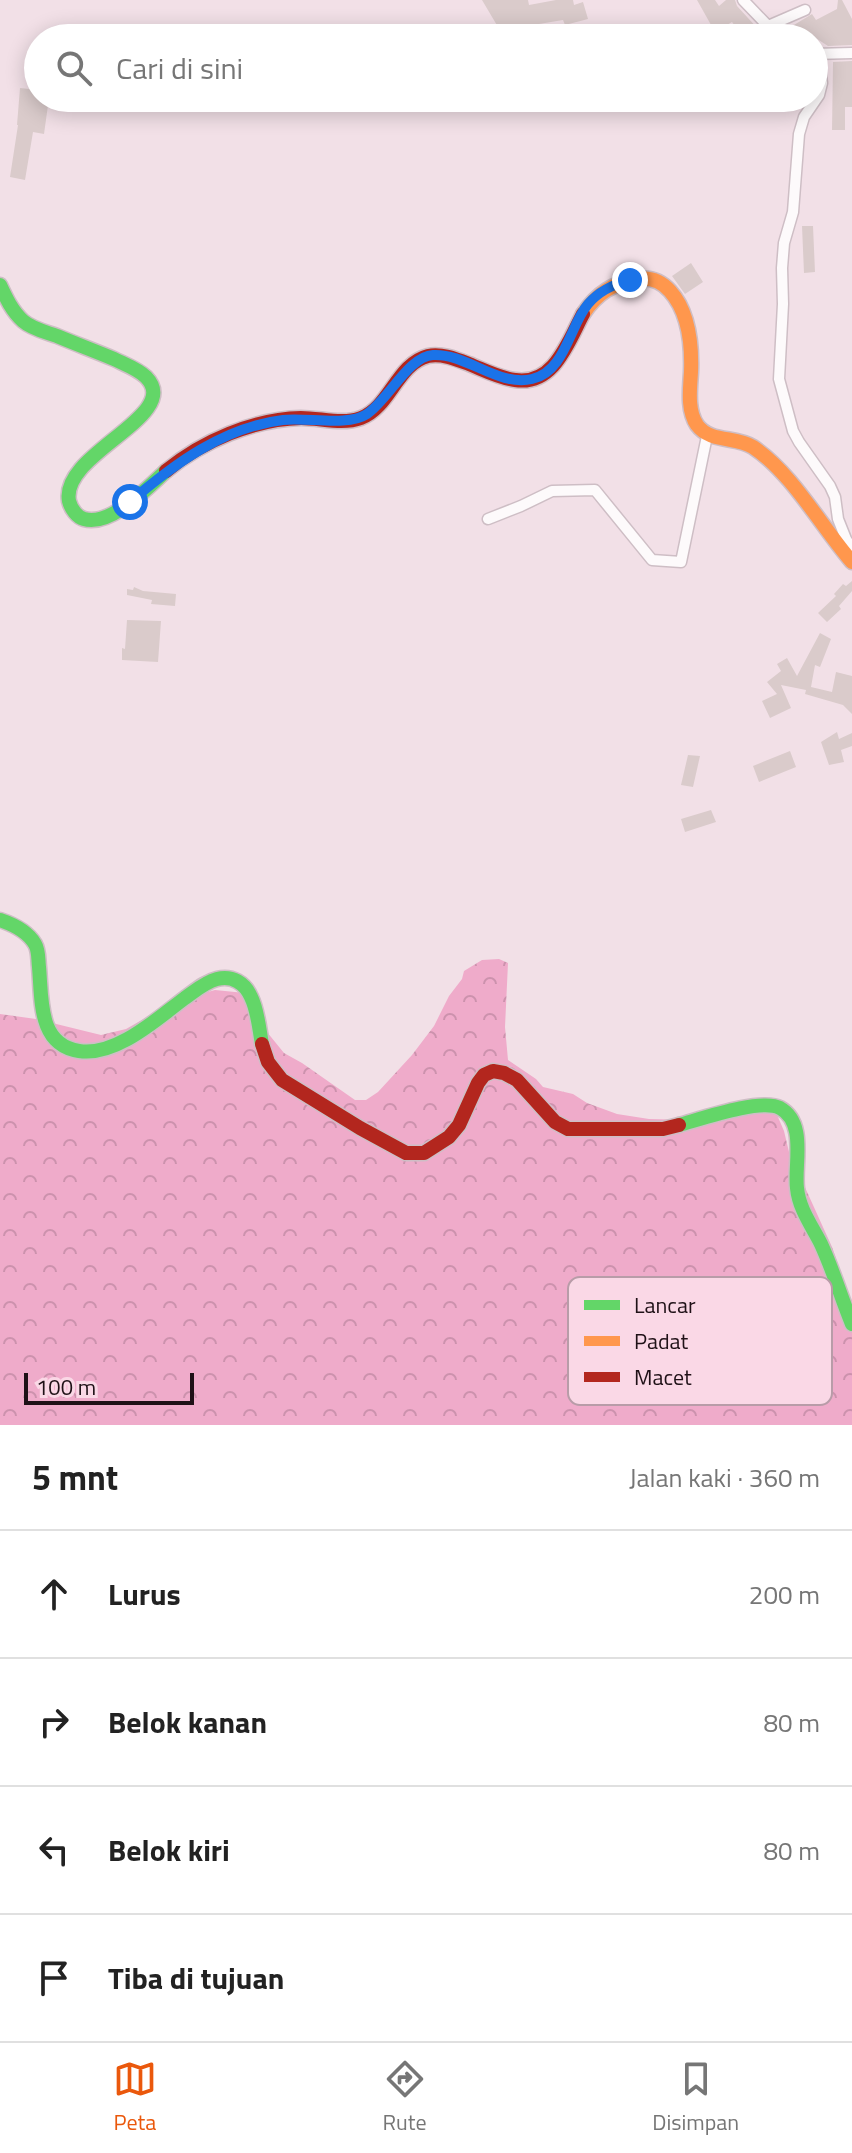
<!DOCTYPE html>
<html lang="id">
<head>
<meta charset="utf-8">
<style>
  body { margin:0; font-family:"Titillium Web",sans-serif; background:#f6f6f6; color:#222 }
  .scale { position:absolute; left:24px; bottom:20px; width:170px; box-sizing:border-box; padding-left:8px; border:4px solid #1f1117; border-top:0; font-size:22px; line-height:28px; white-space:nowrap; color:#1f1117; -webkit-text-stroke:6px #fad8e6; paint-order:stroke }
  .stop { position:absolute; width:24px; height:24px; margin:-18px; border:6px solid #1a73e8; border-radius:50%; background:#fff }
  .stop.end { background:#1a73e8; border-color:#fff; box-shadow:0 2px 8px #0008 }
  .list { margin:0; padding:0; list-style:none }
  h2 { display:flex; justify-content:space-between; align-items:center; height:104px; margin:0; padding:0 32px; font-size:34px }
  h2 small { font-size:26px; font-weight:400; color:#767676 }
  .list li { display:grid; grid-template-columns:52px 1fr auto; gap:24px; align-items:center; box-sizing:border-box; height:128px; padding:0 32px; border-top:2px solid #e0e0e0 }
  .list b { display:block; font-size:30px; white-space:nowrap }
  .list em { font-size:26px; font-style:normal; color:#767676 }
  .icon { flex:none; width:44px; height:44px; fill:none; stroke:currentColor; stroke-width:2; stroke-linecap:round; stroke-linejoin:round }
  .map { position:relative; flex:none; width:852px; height:1425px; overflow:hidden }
  .search { position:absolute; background:#fff; box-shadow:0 4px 20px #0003; left:24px; right:24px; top:24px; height:88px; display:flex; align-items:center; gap:20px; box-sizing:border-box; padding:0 28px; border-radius:44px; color:#767676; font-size:30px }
  .sheet { height:616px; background:#fff }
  nav { display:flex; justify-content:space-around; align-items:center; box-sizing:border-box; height:112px; border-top:2px solid #e0e0e0; background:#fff; font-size:22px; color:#767676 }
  nav a { display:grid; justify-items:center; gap:4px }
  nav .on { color:#ea580c }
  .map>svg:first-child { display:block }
  .forest { fill:url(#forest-crowns) }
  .building { fill:#dacbcb }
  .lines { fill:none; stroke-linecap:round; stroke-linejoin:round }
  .street-casing { stroke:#cebec5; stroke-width:13 }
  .fast-casing { stroke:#cebec5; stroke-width:17 }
  .slow-casing { stroke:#cebec5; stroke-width:17 }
  .jam-casing { stroke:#cebec5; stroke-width:17 }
  .street { stroke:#fdfafb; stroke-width:10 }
  .fast { stroke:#63d668; stroke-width:14 }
  .slow { stroke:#ff974d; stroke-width:14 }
  .jam { stroke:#b3261e; stroke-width:14 }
  .route { stroke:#1a73e8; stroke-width:10 }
  .key { fill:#fad8e6; stroke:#b89ca8; stroke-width:2 }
  .key-label { font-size:22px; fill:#1f1117 }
</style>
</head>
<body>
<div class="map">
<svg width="852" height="1425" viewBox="0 0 852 1425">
  <defs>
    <pattern id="forest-crowns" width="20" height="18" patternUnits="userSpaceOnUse" patternTransform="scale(2)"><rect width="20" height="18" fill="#efabca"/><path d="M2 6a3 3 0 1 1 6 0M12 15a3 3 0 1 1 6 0" fill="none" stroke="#cc92ad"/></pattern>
  </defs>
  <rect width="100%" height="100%" fill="#f2e0e7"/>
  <path class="forest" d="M499 959 508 963 505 1027 508 1060 536 1079 543 1087 573 1094 587 1103 617 1114 649 1119 692 1120 715 1113 775 1110 784 1131 789 1152 832 1247 843 1279 852 1322V1425H0V1014L36 1019 101 1035 126 1029 175 1001 215 990 245 993 254 1016 284 1053 302 1063 355 1100H366L378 1092 412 1055 434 1026 449 996 462 979 464 971 482 960Z"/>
  <path class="building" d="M482 0H528L529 5 556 0H573L574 5 583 2 588 19 565 25 563 20 527 26 535 38H503L495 29 498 27Z
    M697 0H715L719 6 726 0H735L737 6 759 30 749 38H744L732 22 715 32Z
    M838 0H842L852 19V45L828 46 811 35 806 38H796L789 28 812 14 816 20 837 9Z
    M852 61V107H845V130H832L833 62Z
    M20 88 38 90V98H49L44 134 33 132 25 180 10 177 18 125H17Z
    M802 226H813L815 272 804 273Z
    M691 263 703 282 685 294 672 276Z
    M852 581V591L839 606 841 609 827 622 818 613 836 596 834 594 843 584 846 586Z
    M134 587 143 591 176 594 175 606 151 604 152 600 127 595V589L133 590Z
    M127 620 161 621 158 662 122 660V648L125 649Z
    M820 633 831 639 820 667 815 665 811 687 832 692 836 672 852 676V714L843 705 805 694 806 690 781 685 791 708 770 718 762 701 777 694 767 682 781 671 777 664 787 658 797 676Z
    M837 732 839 739 852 733V746L841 750 844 762 829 765 821 742Z
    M790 751 796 767 759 782 753 766Z
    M688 755 700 756 693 787 681 785Z
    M711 810 716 822 685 832 681 819Z"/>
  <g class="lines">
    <defs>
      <path id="street" d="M743 0 768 26 787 38
        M768 26 805 10
        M814 54 852 53
        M814 56 820 68 822 83 819 95 804 117 799 134 793 212 784 243 782 268 783 304 779 379 793 431 799 442 830 486 835 497 838 519 846 539 852 549
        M488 519 521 506 552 491 595 490 652 560 681 562 707 436"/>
      <path id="fast" d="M0 285C6 298 12 311 23 321 32 329 46 332 57 336 76 344 95 351 114 359 124 364 138 369 146 377 184 416 60 453 69 501 71 509 77 517 84 519 111 527 148 487 166 471
        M0 920C12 924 28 932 35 944 39 951 38 959 39 967 42 1000 38 1045 79 1051 116 1057 158 1018 185 998 195 991 205 982 217 979 232 975 245 983 251 997 258 1011 259 1029 262 1044
        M679 1125C701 1119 761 1098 780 1108 807 1123 794 1164 797 1188 799 1209 812 1226 821 1244 833 1270 841 1297 852 1324"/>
      <path id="slow" d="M583 314C597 293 613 283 638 279 651 277 661 281 670 291 689 312 692 345 691 372 690 389 687 410 697 425 710 443 736 436 753 447 792 473 821 526 852 562"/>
      <path id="jam" d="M166 471C202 441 254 419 301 418 321 418 342 425 361 418 390 407 397 364 428 356 441 353 456 359 469 364 484 370 499 378 515 380 554 386 568 342 583 314
        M262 1044 268 1062 282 1080 360 1128 406 1153H424L449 1137 459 1125 478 1083 484 1075 493 1071 504 1073 517 1080 555 1122 568 1129H663L679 1125"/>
    </defs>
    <use href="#street" class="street-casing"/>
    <use href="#fast" class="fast-casing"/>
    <use href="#slow" class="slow-casing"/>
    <use href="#jam" class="jam-casing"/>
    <use href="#street" class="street"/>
    <use href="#fast" class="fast"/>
    <use href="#slow" class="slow"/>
    <use href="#jam" class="jam"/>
  </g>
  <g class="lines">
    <path class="route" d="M130 502C174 464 224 427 283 420 307 417 347 427 367 414 388 400 409 356 433 355 466 353 498 387 532 379 565 372 570 325 588 304 599 291 614 284 630 280"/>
  </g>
  <rect x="568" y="1277" width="264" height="128" rx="12" class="key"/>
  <rect x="584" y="1300" width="36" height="10" fill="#63d668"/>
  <rect x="584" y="1336" width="36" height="10" fill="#ff974d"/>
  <rect x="584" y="1372" width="36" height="10" fill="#b3261e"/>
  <g class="key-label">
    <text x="634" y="1313">Lancar</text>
    <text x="634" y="1349">Padat</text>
    <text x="634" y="1385">Macet</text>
  </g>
</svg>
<div class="scale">100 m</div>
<div class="stop" style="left:130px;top:502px"></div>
<div class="stop end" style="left:630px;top:280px"></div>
<div class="search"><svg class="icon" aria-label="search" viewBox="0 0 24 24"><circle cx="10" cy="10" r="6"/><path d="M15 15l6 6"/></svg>Cari di sini</div>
</div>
<section class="sheet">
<h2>5 mnt<small>Jalan kaki · 360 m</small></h2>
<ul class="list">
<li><svg class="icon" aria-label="ahead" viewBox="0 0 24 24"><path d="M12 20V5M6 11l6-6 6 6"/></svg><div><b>Lurus</b></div><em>200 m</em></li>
<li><svg class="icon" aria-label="right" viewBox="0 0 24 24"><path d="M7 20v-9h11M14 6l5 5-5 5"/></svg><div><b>Belok kanan</b></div><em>80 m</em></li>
<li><svg class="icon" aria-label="left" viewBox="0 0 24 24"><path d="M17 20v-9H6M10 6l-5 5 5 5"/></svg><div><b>Belok kiri</b></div><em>80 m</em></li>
<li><svg class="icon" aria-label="arrive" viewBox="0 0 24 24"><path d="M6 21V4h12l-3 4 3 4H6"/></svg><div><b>Tiba di tujuan</b></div></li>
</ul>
</section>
<nav>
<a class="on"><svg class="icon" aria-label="map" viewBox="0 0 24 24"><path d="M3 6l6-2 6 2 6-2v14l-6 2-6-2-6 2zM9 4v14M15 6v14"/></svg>Peta</a>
<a><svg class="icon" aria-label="directions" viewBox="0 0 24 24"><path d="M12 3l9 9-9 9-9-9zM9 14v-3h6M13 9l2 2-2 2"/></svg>Rute</a>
<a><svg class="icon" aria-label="saved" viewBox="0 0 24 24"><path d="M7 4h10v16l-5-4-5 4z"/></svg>Disimpan</a>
</nav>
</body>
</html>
